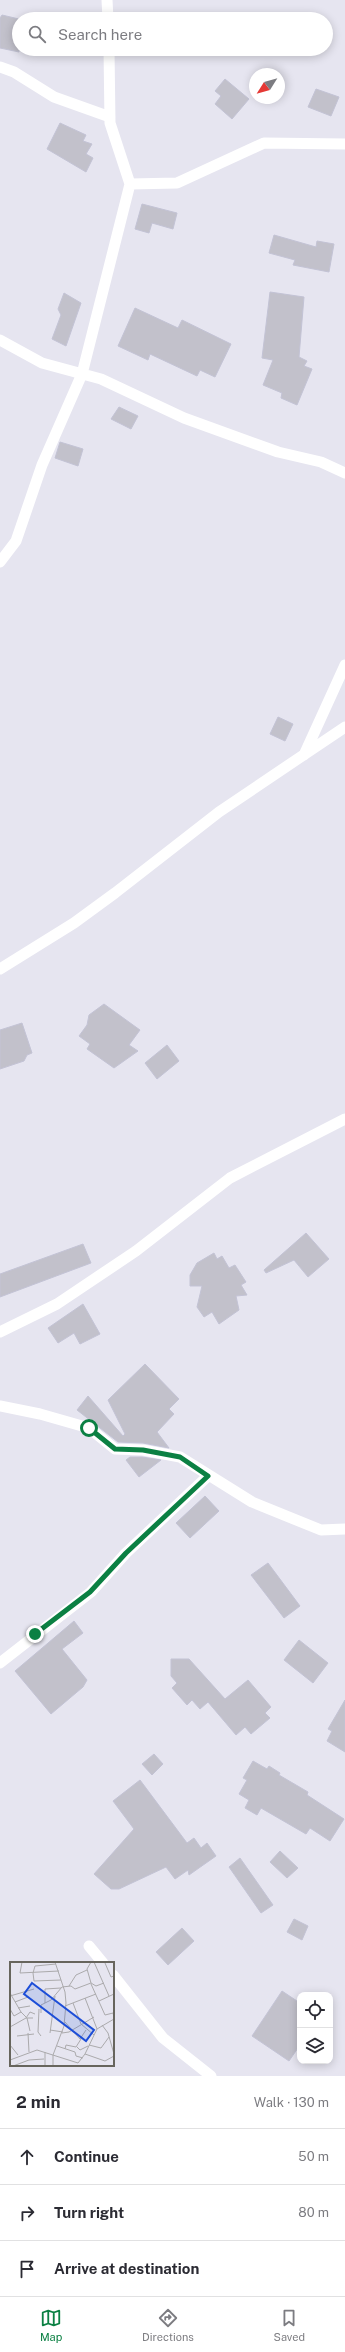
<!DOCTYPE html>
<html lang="en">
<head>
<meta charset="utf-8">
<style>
  body { margin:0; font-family:"Public Sans",sans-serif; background:#f7f7f7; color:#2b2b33 }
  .controls { position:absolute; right:12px; bottom:12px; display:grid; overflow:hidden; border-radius:8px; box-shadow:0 2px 10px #0003 }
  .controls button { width:36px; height:36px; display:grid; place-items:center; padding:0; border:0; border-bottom:1px solid #e1e1e2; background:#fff; color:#2b2b33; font:20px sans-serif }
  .compass { position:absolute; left:249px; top:68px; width:36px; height:36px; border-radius:50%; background:#fff; box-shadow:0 2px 10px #0003; rotate:233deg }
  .stop { position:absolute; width:12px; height:12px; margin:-9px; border:3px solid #0b8043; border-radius:50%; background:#fff }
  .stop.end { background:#0b8043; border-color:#fff; box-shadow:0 1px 4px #0008 }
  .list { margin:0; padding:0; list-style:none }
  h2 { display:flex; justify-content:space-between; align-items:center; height:52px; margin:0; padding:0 16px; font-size:17px }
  h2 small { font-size:13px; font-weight:400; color:#7c7c81 }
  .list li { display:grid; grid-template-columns:26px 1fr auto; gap:12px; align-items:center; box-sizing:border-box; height:56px; padding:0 16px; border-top:1px solid #e1e1e2 }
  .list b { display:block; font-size:15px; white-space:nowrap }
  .list em { font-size:13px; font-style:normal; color:#7c7c81 }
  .icon { flex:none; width:22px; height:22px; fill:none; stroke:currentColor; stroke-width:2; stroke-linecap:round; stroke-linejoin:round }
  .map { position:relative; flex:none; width:345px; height:2076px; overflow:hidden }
  .search { position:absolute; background:#fff; box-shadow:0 2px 10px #0003; left:12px; right:12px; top:12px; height:44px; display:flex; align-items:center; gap:10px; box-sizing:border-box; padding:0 14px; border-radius:22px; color:#7c7c81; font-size:15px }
  .sheet { height:220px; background:#fff }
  nav { display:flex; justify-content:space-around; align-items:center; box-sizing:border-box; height:56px; border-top:1px solid #e1e1e2; background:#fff; font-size:11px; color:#7c7c81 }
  nav a { display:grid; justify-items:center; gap:2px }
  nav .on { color:#0b8043 }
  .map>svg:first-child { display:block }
  .building { fill:#c2c1cb; stroke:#c3c3d5 }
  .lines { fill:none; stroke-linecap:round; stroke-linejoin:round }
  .minor { stroke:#fff; stroke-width:11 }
  .route { stroke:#0b8043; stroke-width:5 }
  .inset-road { fill:none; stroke:#abaaac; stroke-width:1 }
  .view { fill:#1d4ed8; fill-opacity:0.15; stroke:#1d4ed8; stroke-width:2 }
  .inset-edge { fill:none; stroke:#67655d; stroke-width:2 }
</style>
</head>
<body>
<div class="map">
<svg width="345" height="2076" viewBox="0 0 345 2076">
  <rect width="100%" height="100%" fill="#e6e5f0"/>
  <path class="building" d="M2 15 19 19V52L0 48V18Z
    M225 79 249 99 232 119 215 104 221 96 215 91Z
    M316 89 339 97 331 116 308 107Z
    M60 123 86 135 83 141 92 144 86 154 93 158 86 172 47 149Z
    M142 204 177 213 173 229 152 223 149 233 135 229Z
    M274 235 316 247 317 241 334 244 329 272 293 265 295 260 269 253Z
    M270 292 304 297 299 357 307 361 304 366 312 369 297 405 281 398 282 393 263 385 273 360 262 358Z
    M64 293 81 303 66 346 52 339 61 315 58 309Z
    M135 308 178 328 182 320 231 344 215 377 200 370 197 376 150 354 148 360 118 346Z
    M119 407 138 416 131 429 111 419Z
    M60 442 83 449 78 466 55 458Z
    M278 717 293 724 285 741 270 734Z
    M104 1004 140 1030 129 1045 138 1051 114 1068 87 1049 90 1044 79 1036 87 1025 89 1015Z
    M22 1023 32 1053 27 1055 24 1061 0 1069V1030Z
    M167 1045 179 1061 157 1079 145 1063Z
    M306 1233 329 1259 308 1277 294 1260 266 1273 264 1270Z
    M83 1244 91 1263 0 1297V1274Z
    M214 1253 217 1259 222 1256 229 1268 235 1265 246 1282 241 1285 247 1295 236 1296 239 1310 219 1324 212 1312 204 1317 197 1307 202 1286H190V1275L197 1263Z
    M83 1304 100 1334 80 1344 74 1333 58 1343 48 1328Z
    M145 1364 179 1399 169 1409 174 1414 157 1432 169 1448 143 1443 118 1442 77 1410 88 1396 123 1436 125 1434 108 1400Z
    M130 1457H142L161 1460 139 1477 126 1460Z
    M205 1496 219 1511 190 1538 176 1523Z
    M268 1563 300 1606 284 1618 251 1575Z
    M74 1621 83 1633 62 1649 87 1680 83 1687 51 1714 15 1671Z
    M299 1640 328 1663 313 1683 284 1660Z
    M171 1659H189L225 1699 248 1680 271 1707 265 1713 270 1718 251 1734 245 1727 236 1735 208 1702 200 1709 192 1700 187 1705 172 1688 177 1683 171 1676Z
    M345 1700V1752L327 1741 332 1731 328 1729Z
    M154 1754 163 1764 152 1775 142 1764Z
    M253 1761 267 1769 269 1766 280 1773 279 1775 308 1792 307 1795 344 1819 330 1841 310 1828 306 1834 261 1808 257 1815 245 1808 249 1800 239 1794 247 1780 243 1778Z
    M140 1780 187 1843 194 1838 201 1848 207 1843 216 1856 189 1875 188 1870 175 1879 166 1867 119 1889H111L94 1874 134 1829 113 1801Z
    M280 1851 298 1868 287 1878 270 1862Z
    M240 1858 273 1905 261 1913 229 1867Z
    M294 1919 308 1926 302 1940 287 1932Z
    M182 1928 194 1941 168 1965 156 1952Z
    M282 1991 300 2003V2045L289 2061 252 2036Z"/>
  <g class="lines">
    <path class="minor" d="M107 0 108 19
      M0 67 14 72 54 97 110 117
      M130 184 177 183 264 143 345 144
      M0 340 42 363 101 379 184 418 278 452 321 462 345 473
      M0 562 16 541 42 465 82 374 130 184 110 123 109 49
      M304 755 345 665
      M0 969 74 923 115 893 219 812 345 727
      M0 1332 57 1304 136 1251 230 1178 345 1119
      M0 1406 40 1414 89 1428 115 1449 143 1450 180 1457 252 1502 321 1530 345 1529
      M0 1663 91 1592 126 1553 208 1476
      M89 1946 103 1963
      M113 1975 163 2038 211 2076"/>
  </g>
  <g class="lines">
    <path class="route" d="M35 1634 90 1592 126 1553 208 1476 180 1457 143 1450 115 1449 89 1428"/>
  </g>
  <g transform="translate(10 1962)">
    <rect width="104" height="104" fill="#e6e5f0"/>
    <path class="inset-road" d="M12 0 10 11 49 9M84 0 99 34M95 1 101 15 104 14M23 11 24 19 51 18M23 11 25 4 46 2M81 21 77 7 81 0M81 22 95 53 103 51 104 55M59 24 66 13 77 8M0 31 11 50 4 54 0 47M0 34 24 27M75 36 87 67M89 39 104 32M5 40 18 35M35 41V27L51 26M63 41 71 62 84 73M55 44 86 32M8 46 20 44M29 47 28 70 31 74M11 50 17 56 20 69M31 51V43L41 38 52 25 61 24 65 27 81 21 86 24 94 21M16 56 20 50 25 52M55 60 70 77 76 68M92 63 98 71 104 92M0 65 16 56H23M40 68 53 70M18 71 19 90M40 71 45 34M52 71 59 70 84 55M7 74 24 72M0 83 8 93M79 83 91 86 99 75M47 84 65 90 66 94 73 96M67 85 70 88 78 84M55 87 56 83 66 85 71 77M75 92 87 67 104 57M0 98 27 88 68 101 75 92 95 99 104 94M3 104 19 98 34 97M35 104V90M43 104V93L54 64 56 41 55 30 45 0"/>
    <path class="view" d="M22 21 84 68 76 79 14 32Z"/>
    <rect width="104" height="104" class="inset-edge"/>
  </g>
</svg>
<div class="controls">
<button><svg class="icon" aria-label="locate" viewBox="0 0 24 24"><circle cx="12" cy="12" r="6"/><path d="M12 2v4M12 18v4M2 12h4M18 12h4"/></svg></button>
<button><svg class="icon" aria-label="layers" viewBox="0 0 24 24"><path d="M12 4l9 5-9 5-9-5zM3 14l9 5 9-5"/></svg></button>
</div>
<svg class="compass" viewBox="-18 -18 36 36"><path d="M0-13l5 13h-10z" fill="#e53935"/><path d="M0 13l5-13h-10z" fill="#7c7c81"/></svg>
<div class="stop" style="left:89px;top:1428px"></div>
<div class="stop end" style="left:35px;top:1634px"></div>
<div class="search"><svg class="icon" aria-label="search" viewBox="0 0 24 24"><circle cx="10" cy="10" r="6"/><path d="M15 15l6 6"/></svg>Search here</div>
</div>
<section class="sheet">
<h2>2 min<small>Walk · 130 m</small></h2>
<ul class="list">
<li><svg class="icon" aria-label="ahead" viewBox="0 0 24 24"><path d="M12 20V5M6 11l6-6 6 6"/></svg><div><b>Continue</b></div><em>50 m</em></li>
<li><svg class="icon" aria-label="right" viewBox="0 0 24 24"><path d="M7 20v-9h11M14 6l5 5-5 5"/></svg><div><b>Turn right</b></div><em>80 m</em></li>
<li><svg class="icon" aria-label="arrive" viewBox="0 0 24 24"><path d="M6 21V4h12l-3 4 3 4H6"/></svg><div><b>Arrive at destination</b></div></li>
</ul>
</section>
<nav>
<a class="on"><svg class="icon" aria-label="map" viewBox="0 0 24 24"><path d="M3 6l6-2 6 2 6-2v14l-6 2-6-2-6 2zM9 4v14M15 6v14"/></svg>Map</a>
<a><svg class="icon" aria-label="directions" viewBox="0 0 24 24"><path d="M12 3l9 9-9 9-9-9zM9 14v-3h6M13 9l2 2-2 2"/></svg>Directions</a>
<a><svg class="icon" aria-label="saved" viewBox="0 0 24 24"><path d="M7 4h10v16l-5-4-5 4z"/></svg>Saved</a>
</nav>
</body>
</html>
